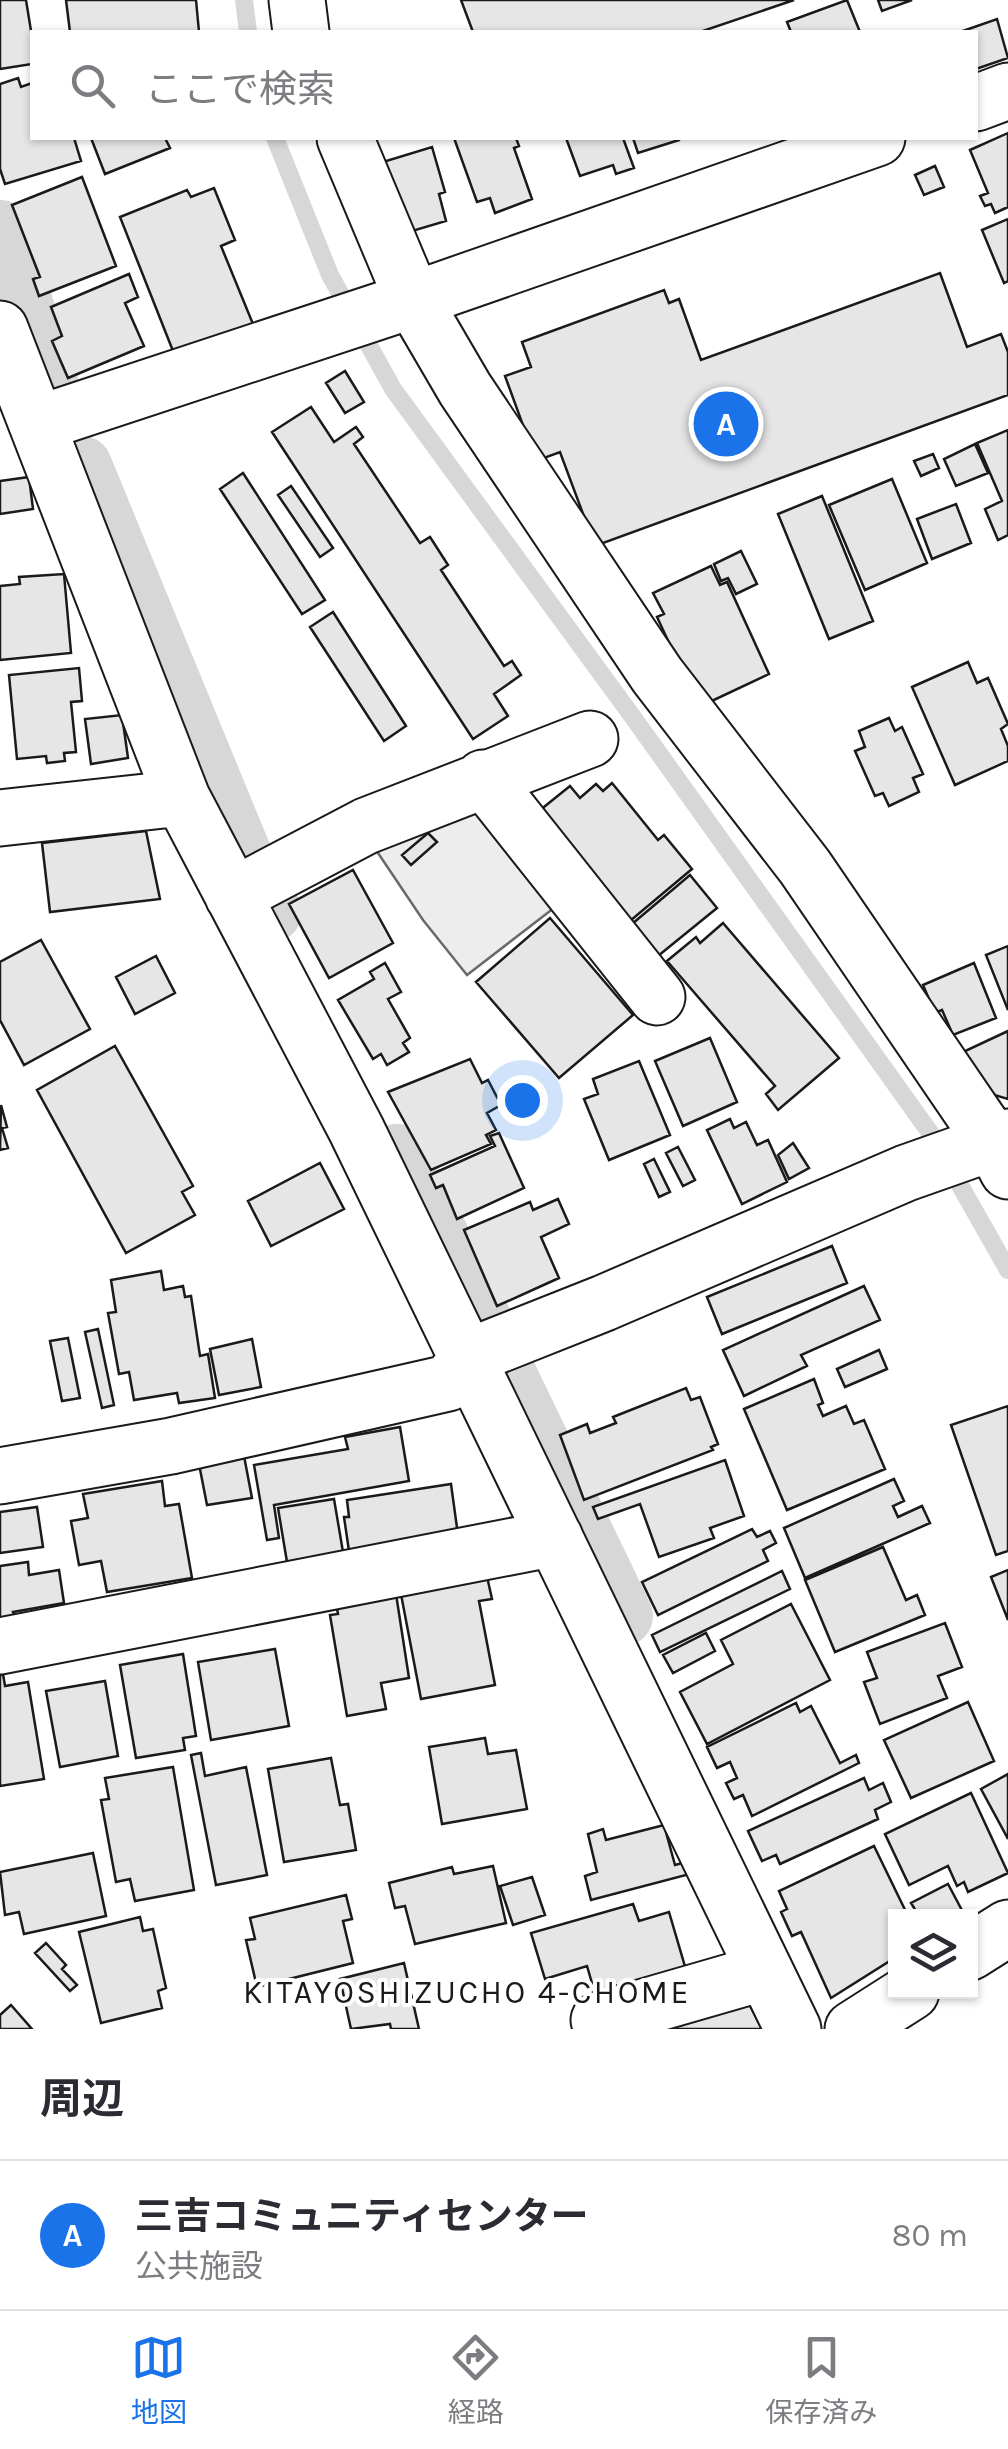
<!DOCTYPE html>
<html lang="ja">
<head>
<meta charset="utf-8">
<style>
  body { margin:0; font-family:Karla,"Noto Sans JP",sans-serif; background:#f7f7f7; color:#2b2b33 }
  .controls { position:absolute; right:30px; bottom:30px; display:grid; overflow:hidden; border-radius:0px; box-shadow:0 2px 8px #0004 }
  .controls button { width:90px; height:90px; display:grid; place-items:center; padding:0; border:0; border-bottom:2px solid #e1e1e2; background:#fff; color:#2b2b33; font:50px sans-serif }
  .you { position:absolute; left:522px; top:1100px; width:35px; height:35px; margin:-25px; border:8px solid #fff; border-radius:50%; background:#1a73e8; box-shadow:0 0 0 15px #1a73e833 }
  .badge { display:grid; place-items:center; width:65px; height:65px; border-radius:50%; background:#1a73e8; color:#fff; font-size:32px; font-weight:700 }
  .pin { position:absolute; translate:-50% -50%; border:5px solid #fff; box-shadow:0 2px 10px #0006 }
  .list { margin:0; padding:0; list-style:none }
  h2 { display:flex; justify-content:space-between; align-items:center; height:130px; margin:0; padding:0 40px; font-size:42px }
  h2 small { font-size:32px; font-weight:400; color:#7c7c81 }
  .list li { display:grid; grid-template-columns:65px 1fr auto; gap:30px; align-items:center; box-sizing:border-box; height:150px; padding:0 40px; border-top:2px solid #e1e1e2 }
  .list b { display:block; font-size:38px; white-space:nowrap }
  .list p { margin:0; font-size:32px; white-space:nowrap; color:#7c7c81 }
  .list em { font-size:32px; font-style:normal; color:#7c7c81 }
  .icon { flex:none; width:55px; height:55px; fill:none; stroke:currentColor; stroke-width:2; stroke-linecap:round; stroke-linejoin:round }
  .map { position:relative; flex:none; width:1008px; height:2029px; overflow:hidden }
  .search { position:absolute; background:#fff; box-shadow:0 2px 8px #0004; left:30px; right:30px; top:30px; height:110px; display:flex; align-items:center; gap:25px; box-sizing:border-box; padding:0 35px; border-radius:0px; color:#7c7c81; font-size:38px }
  .sheet { height:280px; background:#fff }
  nav { display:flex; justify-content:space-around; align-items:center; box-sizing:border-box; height:140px; border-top:2px solid #e1e1e2; background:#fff; font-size:28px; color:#7c7c81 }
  nav a { display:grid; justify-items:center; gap:5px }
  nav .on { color:#1a73e8 }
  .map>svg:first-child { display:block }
  .built { fill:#ededed; stroke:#6a6a6a; stroke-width:2.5 }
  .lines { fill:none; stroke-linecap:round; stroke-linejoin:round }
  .stream { stroke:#d7d7d7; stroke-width:18 }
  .canal { stroke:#d7d7d7; stroke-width:60 }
  .building { fill:#e6e6e6; stroke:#1a1a1a; stroke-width:2.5 }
  .minor-casing { stroke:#1a1a1a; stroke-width:59 }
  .minor { stroke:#fff; stroke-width:55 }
  .labels { text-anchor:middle; stroke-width:8; stroke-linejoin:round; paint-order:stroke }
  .neighbourhood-label { font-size:32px; letter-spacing:2.5px; fill:#1a1a1a; stroke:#fff }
</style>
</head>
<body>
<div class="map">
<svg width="1008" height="2029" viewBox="0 0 1008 2029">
  <rect width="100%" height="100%" fill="#fff"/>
  <path class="built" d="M480 800 563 901 467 975 423 920 374 847Z"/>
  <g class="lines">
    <path class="stream" d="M244 0 248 32
      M275 138 330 275 393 389 635 720 931 1134 1008 1270"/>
    <path class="canal" d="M0 230 52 396
      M82 466 244 860 272 912
      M397 1154 481 1318
      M506 1373 623 1616"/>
  </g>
  <path class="building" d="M0 0H26L32 37V64L0 69Z
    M66 0H196L199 32H70Z
    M461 0H794L700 32H473Z
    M847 0 860 32H791L787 22Z
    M878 0H912L882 11Z
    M997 19 1008 58 976 69V32H960Z
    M18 78 21 87 32 83V138H74L81 161 5 184 0 169V84Z
    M1008 133V207L995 213 991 204 985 206 980 196 988 193 970 150Z
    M91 138H165L170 148 105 174Z
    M454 138H516L519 146 514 148 532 199 495 213 490 198 477 202Z
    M566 138H623L634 168 616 174 613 165 580 176Z
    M633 138H679V140L638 153Z
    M432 147 445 192 439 194 446 221 402 234 373 165Z
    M935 166 944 187 924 195 915 175Z
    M82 177 116 266 39 296 33 279 40 277 12 205Z
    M214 188 235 240 221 246 253 324 175 356 120 217 187 190 191 197Z
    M1008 219V281L1004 283 982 230Z
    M940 273 967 347 1001 334 1008 352V395L595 546 560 452 536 461 505 376 531 367 522 342 664 290 669 303 679 299 701 360Z
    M129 274 138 297 125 303 144 346 68 378 52 341 62 336 51 307Z
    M345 371 364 402 345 413 326 383Z
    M311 407 334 442 356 427 363 437 354 444 420 543 430 537 448 565 441 570 504 666 512 661 521 675 494 694 508 716 473 739 272 432Z
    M1008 430V535L998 540 985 509 1002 501 977 443Z
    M975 444 988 473 956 486 944 459Z
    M933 454 939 468 921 476 914 461Z
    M243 473 325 600 302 614 220 489Z
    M29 477 33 509 0 514V481Z
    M892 479 927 563 865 590 829 505Z
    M291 486 333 548 320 557 278 495Z
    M822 496 873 621 829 639 778 514Z
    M956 504 971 543 932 559 917 519Z
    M741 551 757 584 736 594 728 578 721 581 714 564Z
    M711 566 720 585 727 582 769 674 699 707 657 617 664 614 653 593Z
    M64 574 71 653 0 660V586L20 584 19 577Z
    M333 612 406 726 384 741 310 627Z
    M968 662 977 683 988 678 1008 724 1001 729 1008 746V761L955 785 912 687Z
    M79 668 82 701 71 702 76 752 64 753 65 761 47 763 46 756 17 759 9 675Z
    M122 715 128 758 91 764 85 719Z
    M889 718 895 731 902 727 923 774 913 778 919 792 889 806 883 793 875 796 855 751 865 747 859 731Z
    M612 783 658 840 664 835 692 869 630 921 539 811 570 786 580 798 596 784 603 791Z
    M146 831 160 899 50 912 42 843Z
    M428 833 437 842 411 865 402 855Z
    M353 870 393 943 329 978 289 904Z
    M690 875 717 908 658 956 632 924Z
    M550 918 633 1015 559 1078 476 982Z
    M723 923 839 1058 778 1110 766 1094 775 1086 667 961 696 937 700 943Z
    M41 940 90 1029 24 1065 0 1020V962Z
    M1008 946V1010L986 955Z
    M156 956 175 993 135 1014 116 977Z
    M385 963 401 992 388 999 410 1038 403 1043 409 1052 387 1065 381 1054 373 1059 338 1000 374 979 370 972Z
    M974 963 996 1018 953 1035 942 1010 935 1013 923 985Z
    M1008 1031V1099L991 1094 963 1052Z
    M710 1038 737 1102 683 1126 655 1061Z
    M115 1046 193 1186 182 1192 195 1215 126 1253 37 1090Z
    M470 1059 482 1083 488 1080 501 1105 487 1113 496 1130 486 1135 491 1144 431 1170 388 1092Z
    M639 1061 670 1135 609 1160 584 1099 598 1094 593 1079Z
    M1 1105 7 1127 2 1128 8 1148 0 1150Z
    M730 1119 734 1128 746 1122 757 1145 768 1140 787 1182 742 1204 707 1130Z
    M499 1133 524 1188 457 1219 443 1185 436 1188 430 1175 495 1146 490 1136Z
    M793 1143 809 1168 789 1179 778 1155Z
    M678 1147 695 1180 683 1186 666 1153Z
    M654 1159 670 1192 659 1197 644 1164Z
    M320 1163 344 1209 271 1246 248 1201Z
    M558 1199 569 1224 541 1237 559 1278 497 1306 464 1230 530 1202 533 1210Z
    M832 1246 847 1283 722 1334 707 1297Z
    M161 1271 164 1290 183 1286 185 1297 191 1296 200 1356 208 1354 215 1398 179 1403 177 1393 134 1400 129 1372 119 1374 108 1313 116 1312 111 1280Z
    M864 1286 880 1320 801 1355 807 1366 744 1396 723 1350Z
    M98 1329 114 1405 102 1408 85 1332Z
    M68 1338 80 1398 62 1401 50 1341Z
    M252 1339 261 1387 219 1395 210 1349Z
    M879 1350 887 1369 845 1387 837 1369Z
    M814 1379 823 1403 818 1405 823 1416 846 1406 854 1424 864 1420 885 1469 787 1510 744 1409Z
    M686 1388 691 1400 700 1397 718 1444 711 1447 713 1450 584 1500 560 1435 587 1424 590 1433 616 1423 613 1417Z
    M1008 1406V1551L996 1555 951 1425Z
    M400 1427 409 1481 274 1505 279 1538 267 1540 254 1465 348 1449 345 1437Z
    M244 1456 252 1498 207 1505 199 1464Z
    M725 1460 744 1516 710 1528 714 1538 659 1557 640 1504 598 1519 593 1507Z
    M894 1479 904 1501 893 1506 898 1517 922 1506 930 1523 805 1578 784 1528Z
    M162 1481 165 1506 179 1504 192 1578 107 1592 101 1561 79 1565 71 1521 88 1518 83 1494Z
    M451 1484 458 1535 349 1551 344 1517H349L347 1500Z
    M334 1499 343 1552 287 1562 278 1508Z
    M37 1507 43 1547 0 1553V1512Z
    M752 1529 757 1537 770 1531 776 1543 763 1550 768 1561 658 1615 642 1582Z
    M883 1547 906 1600 917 1595 925 1615 835 1652 805 1580Z
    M28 1562 29 1575 59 1570 64 1603 13 1612 15 1617 0 1620V1566Z
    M1008 1570V1620L991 1577Z
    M782 1571 790 1589 660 1652 652 1635Z
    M486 1572 492 1599 479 1601 495 1685 421 1699 400 1589Z
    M396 1594 409 1678 381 1683 386 1709 347 1716 330 1615 338 1614 336 1604Z
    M791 1604 830 1680 707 1744 680 1692 733 1664 721 1640Z
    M945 1623 962 1667 938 1676 947 1698 880 1724 864 1682 877 1678 867 1652Z
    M706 1633 715 1651 673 1673 663 1655Z
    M275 1649 289 1726 211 1740 198 1662Z
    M183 1654 196 1736 183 1738 185 1750 136 1758 120 1665Z
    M3 1674 5 1686 28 1682 44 1779 0 1786V1675Z
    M105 1681 118 1756 60 1767 46 1691Z
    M968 1702 994 1761 911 1798 884 1740Z
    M796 1703 800 1712 811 1706 840 1763 856 1755 859 1763 752 1816 743 1795 734 1799 726 1783 737 1778 730 1762 717 1768 707 1747Z
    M485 1738 488 1754 516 1750 527 1809 442 1824 429 1747Z
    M201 1753 205 1776 246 1767 267 1875 216 1885 191 1755Z
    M331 1758 340 1805 348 1804 356 1850 284 1862 268 1769Z
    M173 1767 194 1890 135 1901 130 1879 116 1882 101 1800 109 1799 105 1778Z
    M1008 1774V1839L981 1789Z
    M864 1778 869 1790 883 1783 891 1802 875 1810 878 1819 780 1864 776 1855 762 1861 748 1831Z
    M971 1793 1008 1873 968 1892 964 1882 957 1886 948 1866 909 1885 885 1834Z
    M664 1825 675 1865 686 1862 690 1874 591 1900 585 1876 597 1872 588 1834 603 1829 606 1840Z
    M874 1846 908 1916H896V1957L831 1998 801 1932 792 1936 781 1912 787 1909 779 1891Z
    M93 1853 106 1916 24 1934 19 1912 5 1915 0 1872Z
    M493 1866 506 1923 415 1944 405 1906 395 1908 389 1883 452 1867 454 1874Z
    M532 1877 545 1915 513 1925 500 1886Z
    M948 1884 965 1916H919L911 1903Z
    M346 1895 352 1919 343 1921 353 1963 257 1987 246 1940 255 1939 250 1918Z
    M633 1904 639 1921 669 1912 686 1970 596 1997 587 1966 545 1979 531 1933Z
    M140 1917 143 1931 153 1929 166 1988 158 1991 162 2008 101 2023 79 1932Z
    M46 1943 66 1965 62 1969 77 1985 70 1991 35 1953Z
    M404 1963 419 2029H391L390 2024 351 2029 340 1979Z
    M745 1996 762 2029H658L675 2018 682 2025Z
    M11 2005 32 2029H0V2015Z"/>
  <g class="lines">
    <defs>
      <path id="minor" d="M297 0 301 32
        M976 103 1008 91
        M345 138 413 300 465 389 657 675 805 867 992 1141 1008 1171
        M0 329 182 798 356 1129 793 2029
        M37 424 413 300 877 138
        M483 778 657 997
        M0 818 182 798
        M233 896 366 826 590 739
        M0 1476 171 1446 448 1383 468 1360 493 1347 604 1303 906 1173 1008 1137
        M0 1646 555 1538
        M970 1952 1008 1928
        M599 2020 765 1972
        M853 2029 911 1992"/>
    </defs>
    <use href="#minor" class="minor-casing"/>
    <use href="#minor" class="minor"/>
  </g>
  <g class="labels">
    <g class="neighbourhood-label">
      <text x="467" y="2003">KITAYOSHIZUCHO 4-CHOME</text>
    </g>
  </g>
</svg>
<div class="controls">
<button><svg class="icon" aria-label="layers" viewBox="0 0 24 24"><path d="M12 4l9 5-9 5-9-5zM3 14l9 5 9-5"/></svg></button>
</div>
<div class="you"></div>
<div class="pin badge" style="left:726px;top:424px">A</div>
<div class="search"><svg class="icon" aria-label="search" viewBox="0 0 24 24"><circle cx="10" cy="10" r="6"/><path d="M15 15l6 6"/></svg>ここで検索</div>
</div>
<section class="sheet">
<h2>周辺<small></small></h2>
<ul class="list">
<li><span class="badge">A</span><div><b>三吉コミュニティセンター</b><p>公共施設</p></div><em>80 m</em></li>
</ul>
</section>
<nav>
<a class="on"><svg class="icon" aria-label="map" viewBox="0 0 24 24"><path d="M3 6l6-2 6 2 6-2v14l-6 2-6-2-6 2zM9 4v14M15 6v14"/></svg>地図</a>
<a><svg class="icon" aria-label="directions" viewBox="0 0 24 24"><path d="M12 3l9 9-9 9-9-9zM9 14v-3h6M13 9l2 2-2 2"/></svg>経路</a>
<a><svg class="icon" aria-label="saved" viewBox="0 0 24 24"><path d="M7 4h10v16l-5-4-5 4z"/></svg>保存済み</a>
</nav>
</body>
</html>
